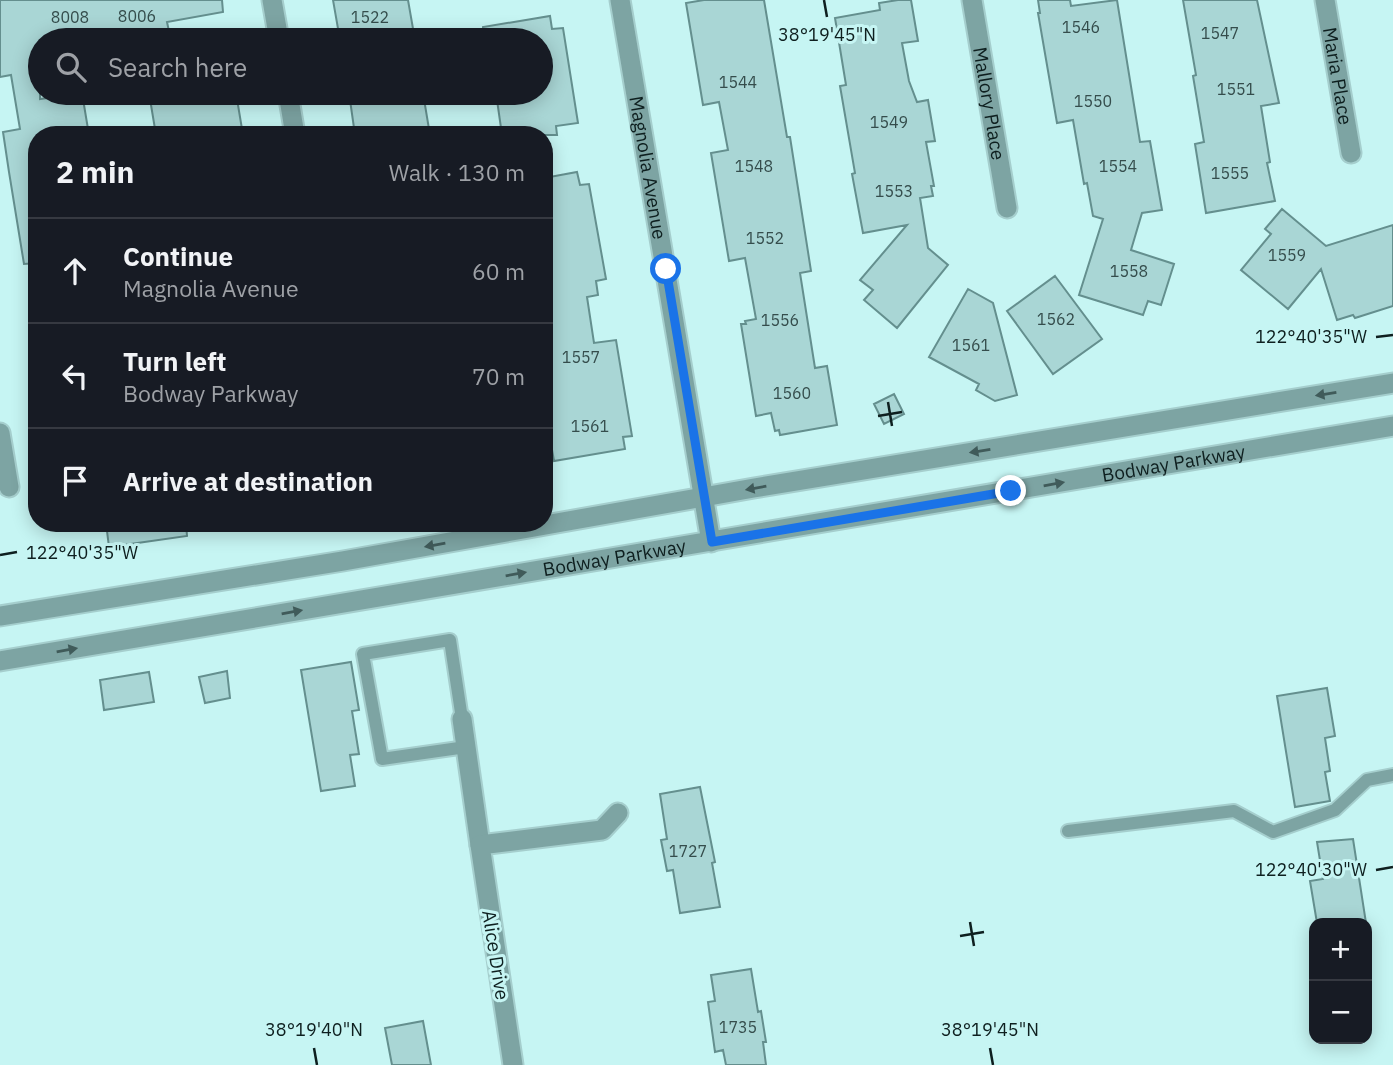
<!DOCTYPE html>
<html lang="en">
<head>
<meta charset="utf-8">
<style>
  body { margin:0; font-family:"IBM Plex Sans",sans-serif; background:#20242c; color:#f1f3f6 }
  .controls { position:absolute; right:21px; bottom:21px; display:grid; overflow:hidden; border-radius:14px; box-shadow:0 4px 18px #0003 }
  .controls button { width:63px; height:63px; display:grid; place-items:center; padding:0; border:0; border-bottom:2px solid #363941; background:#171b24; color:#f1f3f6; font:35px sans-serif }
  .stop { position:absolute; width:21px; height:21px; margin:-16px; border:5px solid #1a73e8; border-radius:50%; background:#fff }
  .stop.end { background:#1a73e8; border-color:#fff; box-shadow:0 2px 7px #0008 }
  .list { margin:0; padding:0; list-style:none }
  h2 { display:flex; justify-content:space-between; align-items:center; height:91px; margin:0; padding:0 28px; font-size:30px }
  h2 small { font-size:23px; font-weight:400; color:#9ea1a6 }
  .list li { display:grid; grid-template-columns:46px 1fr auto; gap:21px; align-items:center; box-sizing:border-box; height:105px; padding:0 28px; border-top:2px solid #363941 }
  .list b { display:block; font-size:26px; white-space:nowrap }
  .list p { margin:0; font-size:23px; white-space:nowrap; color:#9ea1a6 }
  .list em { font-size:23px; font-style:normal; color:#9ea1a6 }
  .icon { flex:none; width:38px; height:38px; fill:none; stroke:currentColor; stroke-width:2; stroke-linecap:round; stroke-linejoin:round }
  .map { position:relative; flex:none; width:1393px; height:1065px; overflow:hidden }
  .search { position:absolute; background:#171b24; box-shadow:0 4px 18px #0003; left:28px; top:28px; width:525px; height:77px; display:flex; align-items:center; gap:18px; box-sizing:border-box; padding:0 24px; border-radius:38px; color:#9ea1a6; font-size:26px }
  .panel { position:absolute; background:#171b24; box-shadow:0 4px 18px #0003; left:28px; top:126px; width:525px; height:406px; border-radius:28px }
  .map>svg:first-child { display:block }
  .building { fill:#a9d6d5; stroke:#648f8e; stroke-width:2 }
  .lines { fill:none; stroke-linecap:round; stroke-linejoin:round }
  .service-casing { stroke:#a5cecd; stroke-width:16 }
  .minor-casing { stroke:#a5cecd; stroke-width:23 }
  .tertiary-casing { stroke:#a5cecd; stroke-width:23 }
  .service { stroke:#7da4a3; stroke-width:12 }
  .minor { stroke:#7da4a3; stroke-width:19 }
  .tertiary { stroke:#7da4a3; stroke-width:19 }
  .oneway { fill:#405b5a }
  .route { stroke:#1a73e8; stroke-width:9 }
  .ticks { fill:none; stroke:#0e1f1f; stroke-width:2.5 }
  .labels { text-anchor:middle; stroke-width:6; stroke-linejoin:round; paint-order:stroke }
  .number-label { font-size:16px; fill:#354d4c }
  .street-label { font-size:19px; fill:#0e1f1f; stroke:#c6f5f3 }
  .ticks-label { font-size:18px; text-anchor:middle; fill:#0e1f1f; stroke:#c6f5f3; stroke-width:6; stroke-linejoin:round; paint-order:stroke }
</style>
</head>
<body>
<div class="map">
<svg width="1393" height="1065" viewBox="0 0 1393 1065">
  <rect width="100%" height="100%" fill="#c6f5f3"/>
  <path class="building" d="M0 0H222L223 12 167 22 170 36 144 40H40V99L82 93 89 135H37V263L24 264 9 172 3 132 20 129 11 75 0 77Z
    M333 0H408L415 40H340Z
    M704 0H764L787 137H790L811 271 800 273 815 368 827 366 837 425 780 435 779 430 775 431 771 413 756 416 741 324H746L745 321 756 319 745 258 729 261 711 153 728 150 719 102 703 105 686 3Z
    M898 0H911L918 41 902 43 909 81 917 102 928 100 935 141 926 142 934 186H931L933 196 920 198 928 248 948 265 897 328 864 300 873 290 860 280 907 225 863 233 852 174 855 173 840 86 846 85 835 18 880 10 879 3Z
    M1038 0H1070L1071 6 1117 0 1140 142 1150 141 1162 210 1142 213 1131 250 1174 264 1161 305 1148 301 1143 315 1079 295 1103 219 1093 216 1087 183 1084 184 1073 120 1057 123 1038 13H1040Z
    M1183 0H1257L1279 103 1261 106 1270 162 1267 163 1275 201 1206 213 1195 144 1204 142 1193 76 1196 75Z
    M550 16 552 29 563 28 578 123 556 126 557 135H502L496 93H541V40H484L483 27Z
    M149 93H236L243 135H156Z
    M349 93H423L430 135H355Z
    M577 172 580 185 589 184 606 279 596 281 598 295 587 297 594 343 616 340 632 436 623 437 625 449 554 461 544 405 549 404 544 375V178Z
    M1282 209 1326 246 1393 225V306L1355 318 1353 315 1337 320 1321 269 1288 309 1241 270 1271 234 1265 229Z
    M1055 276 1102 339 1053 374 1007 311Z
    M968 289 993 303 1017 395 995 401 976 390 979 384 929 357Z
    M894 394 904 414 884 424 874 404Z
    M106 523H186L187 536 109 547Z
    M351 662 359 710 352 711 359 754 350 755 355 786 321 791 301 670Z
    M227 671 230 698 205 703 199 677Z
    M149 672 154 702 104 710 100 680Z
    M1327 688 1335 736 1325 738 1330 771 1325 772 1330 801 1295 807 1277 696Z
    M700 787 715 862 712 863 720 907 680 913 673 870 667 871 661 840 667 839 660 794Z
    M1353 839 1366 923H1317L1310 881 1323 879 1317 842Z
    M751 969 758 1012 761 1011 766 1042H763L766 1065H726L723 1050 715 1052 708 1002 715 1001 711 975Z
    M423 1021 431 1065H392L385 1028Z"/>
  <g class="lines">
    <defs>
      <path id="service" d="M462 719 450 640 363 654 382 759 466 747
        M1068 831 1234 811 1273 832 1335 810 1367 780 1393 775"/>
      <g id="minor">
        <path d="M272 0 279 40"/>
        <path id="s1" d="M620 0 711 542"/>
        <path id="s2" d="M972 0 1007 208"/>
        <path id="s3" d="M1325 0 1351 153"/>
        <path d="M288 93 295 135"/>
        <path d="M0 433 9 487"/>
        <path d="M462 719 480 845"/>
        <path d="M513 1065 480 845 602 830 618 813"/>
      </g>
      <g id="tertiary">
        <path d="M0 616 343 561 754 488 1393 383"/>
        <path id="s4" d="M0 661 1393 426"/>
      </g>
    </defs>
    <use href="#service" class="service-casing"/>
    <use href="#minor" class="minor-casing"/>
    <use href="#tertiary" class="tertiary-casing"/>
    <use href="#service" class="service"/>
    <use href="#minor" class="minor"/>
    <use href="#tertiary" class="tertiary"/>
  </g>
  <defs><path id="oneway-solid" d="M-6-.8H1V-3.2L6.5 0L1 3.2V.8H-6Z" transform="scale(1.75)"/></defs>
  <g class="oneway">
    <use href="#oneway-solid" transform="translate(1326 394) rotate(171)"/>
    <use href="#oneway-solid" transform="translate(980 451) rotate(171)"/>
    <use href="#oneway-solid" transform="translate(1054 484) rotate(-10)"/>
    <use href="#oneway-solid" transform="translate(756 488) rotate(170)"/>
    <use href="#oneway-solid" transform="translate(435 545) rotate(170)"/>
    <use href="#oneway-solid" transform="translate(516 574) rotate(-10)"/>
    <use href="#oneway-solid" transform="translate(292 612) rotate(-10)"/>
    <use href="#oneway-solid" transform="translate(67 650) rotate(-10)"/>
  </g>
  <g class="lines">
    <path class="route" d="M666 269 712 542 1011 491"/>
  </g>
  <path class="ticks" d="M824 0 827 17M1376 337 1393 335M888 402 892 426M878 416 902 412M0 555 17 552M1376 870 1393 867M970 922 974 946M960 936 984 932M314 1048 317 1065M990 1048 993 1065"/>
  <g class="labels">
    <g class="number-label">
      <text x="137" y="22">8006</text>
      <text x="70" y="23">8008</text>
      <text x="370" y="23">1522</text>
      <text x="1081" y="33">1546</text>
      <text x="1220" y="39">1547</text>
      <text x="738" y="88">1544</text>
      <text x="1236" y="95">1551</text>
      <text x="1093" y="107">1550</text>
      <text x="889" y="128">1549</text>
      <text x="754" y="172">1548</text>
      <text x="1118" y="172">1554</text>
      <text x="1230" y="179">1555</text>
      <text x="894" y="197">1553</text>
      <text x="765" y="244">1552</text>
      <text x="1287" y="261">1559</text>
      <text x="1129" y="277">1558</text>
      <text x="1056" y="325">1562</text>
      <text x="780" y="326">1556</text>
      <text x="971" y="351">1561</text>
      <text x="581" y="363">1557</text>
      <text x="792" y="399">1560</text>
      <text x="590" y="432">1561</text>
      <text x="688" y="857">1727</text>
      <text x="738" y="1033">1735</text>
    </g>
    <g class="street-label">
      <text dy="7" stroke="none"><textPath href="#s3" startOffset="77">Maria Place</textPath></text>
      <text dy="7" stroke="none"><textPath href="#s2" startOffset="105">Mallory Place</textPath></text>
      <text dy="7" stroke="none"><textPath href="#s1" startOffset="170">Magnolia Avenue</textPath></text>
      <text dy="7" stroke="none"><textPath href="#s4" startOffset="1190">Bodway Parkway</textPath></text>
      <text dy="7" stroke="none"><textPath href="#s4" startOffset="623">Bodway Parkway</textPath></text>
      <text transform="translate(496 955) rotate(81)" y="7">Alice Drive</text>
    </g>
  </g>
  <g class="ticks-label">
    <text x="827" y="41">38°19'45"N</text>
    <text x="1311" y="343">122°40'35"W</text>
    <text x="82" y="559">122°40'35"W</text>
    <text x="1311" y="876">122°40'30"W</text>
    <text x="314" y="1036">38°19'40"N</text>
    <text x="990" y="1036">38°19'45"N</text>
  </g>
</svg>
<div class="controls">
<button>+</button>
<button>−</button>
</div>
<div class="stop" style="left:666px;top:269px"></div>
<div class="stop end" style="left:1011px;top:491px"></div>
<div class="search"><svg class="icon" aria-label="search" viewBox="0 0 24 24"><circle cx="10" cy="10" r="6"/><path d="M15 15l6 6"/></svg>Search here</div>
<section class="panel">
<h2>2 min<small>Walk · 130 m</small></h2>
<ul class="list">
<li><svg class="icon" aria-label="ahead" viewBox="0 0 24 24"><path d="M12 20V5M6 11l6-6 6 6"/></svg><div><b>Continue</b><p>Magnolia Avenue</p></div><em>60 m</em></li>
<li><svg class="icon" aria-label="left" viewBox="0 0 24 24"><path d="M17 20v-9H6M10 6l-5 5 5 5"/></svg><div><b>Turn left</b><p>Bodway Parkway</p></div><em>70 m</em></li>
<li><svg class="icon" aria-label="arrive" viewBox="0 0 24 24"><path d="M6 21V4h12l-3 4 3 4H6"/></svg><div><b>Arrive at destination</b></div></li>
</ul>
</section>
</div>
</body>
</html>
